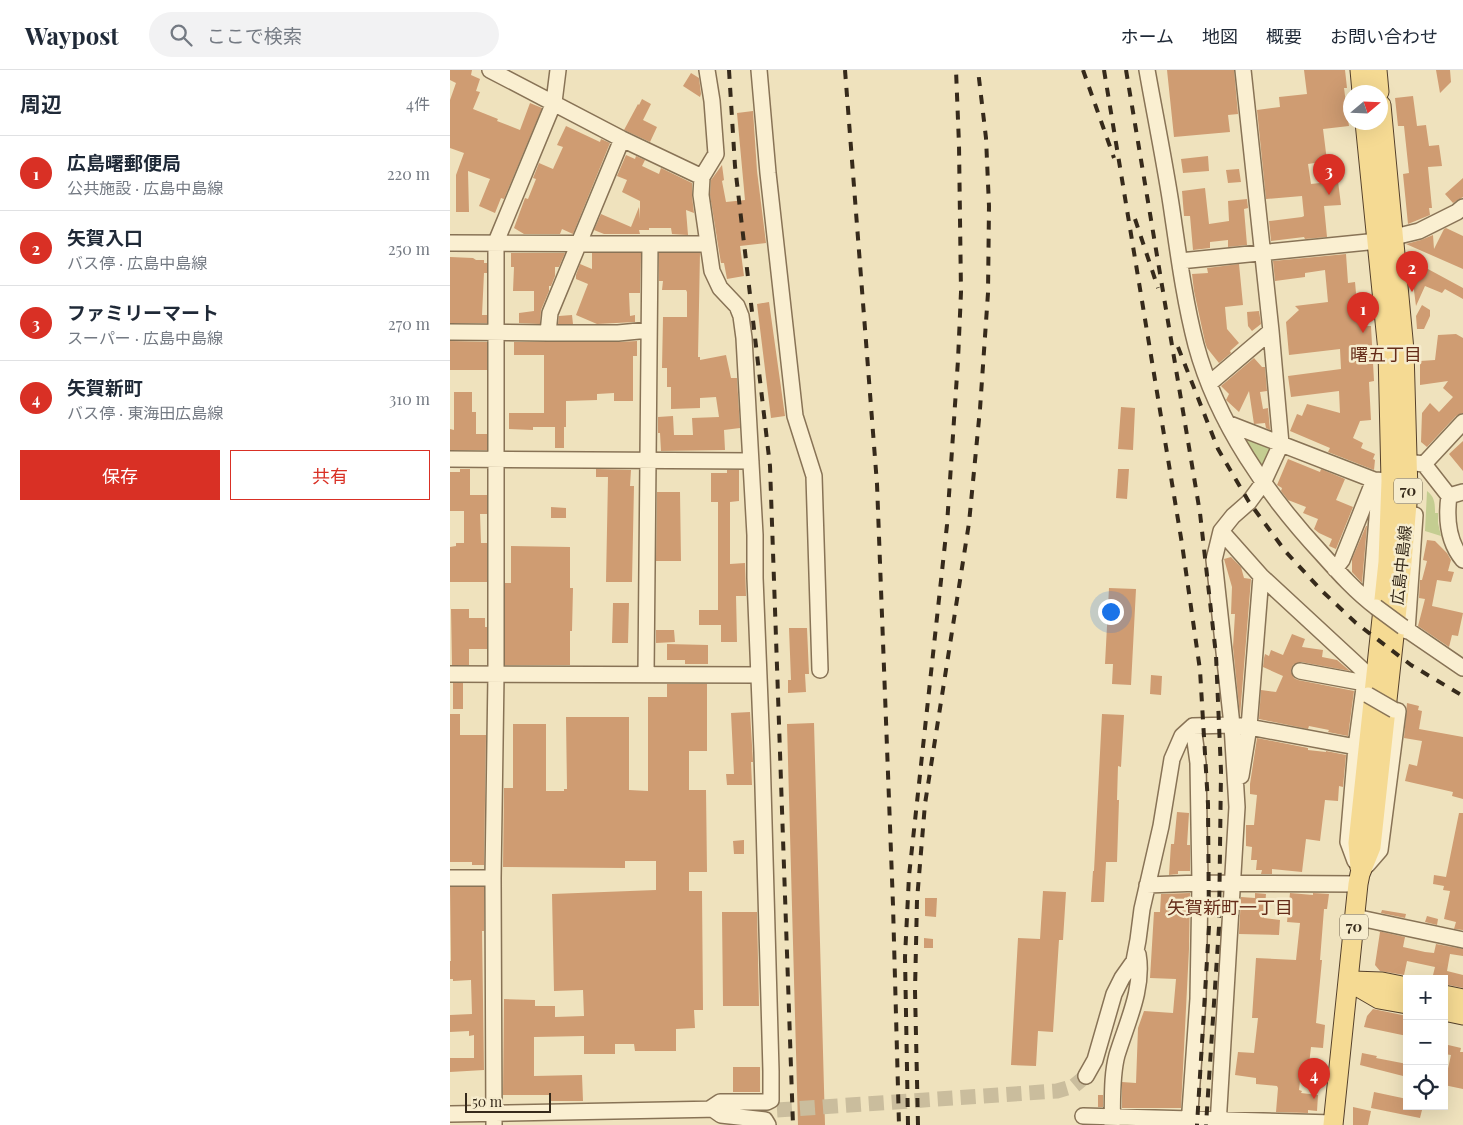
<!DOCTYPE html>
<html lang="ja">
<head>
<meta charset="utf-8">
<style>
  body { margin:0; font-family:"Playfair Display","Noto Sans JP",serif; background:#f2f2f3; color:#1f2937 }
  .controls { position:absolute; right:15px; bottom:15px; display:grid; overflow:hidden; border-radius:0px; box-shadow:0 5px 20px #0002 }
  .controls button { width:45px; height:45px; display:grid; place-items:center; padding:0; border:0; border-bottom:1px solid #e0e1e3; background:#fff; color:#1f2937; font:25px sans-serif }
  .compass { position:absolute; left:893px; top:15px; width:45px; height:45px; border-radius:50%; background:#fff; box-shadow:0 5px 20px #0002; rotate:71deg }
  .scale { position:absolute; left:15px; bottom:12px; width:86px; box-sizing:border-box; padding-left:5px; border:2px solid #362a1b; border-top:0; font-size:14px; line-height:18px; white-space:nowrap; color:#362a1b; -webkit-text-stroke:4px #f6eccd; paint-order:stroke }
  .you { position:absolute; left:660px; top:541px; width:18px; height:18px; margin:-12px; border:4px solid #fff; border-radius:50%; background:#1a73e8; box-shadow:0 0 0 8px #1a73e833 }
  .badge { display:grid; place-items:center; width:32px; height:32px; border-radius:50%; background:#d93025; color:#fff; font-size:16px; font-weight:700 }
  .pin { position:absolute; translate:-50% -41px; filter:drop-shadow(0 1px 2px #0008) }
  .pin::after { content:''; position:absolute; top:26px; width:18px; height:15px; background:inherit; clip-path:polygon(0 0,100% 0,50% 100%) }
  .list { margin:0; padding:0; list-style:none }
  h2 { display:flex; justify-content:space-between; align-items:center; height:65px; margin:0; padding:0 20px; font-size:21px }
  h2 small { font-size:16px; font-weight:400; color:#747a83 }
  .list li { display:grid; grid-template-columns:32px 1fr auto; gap:15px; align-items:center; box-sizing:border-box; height:75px; padding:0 20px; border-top:1px solid #e0e1e3 }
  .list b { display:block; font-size:19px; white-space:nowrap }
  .list p { margin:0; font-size:16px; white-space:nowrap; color:#747a83 }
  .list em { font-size:16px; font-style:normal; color:#747a83 }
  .actions { display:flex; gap:10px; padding:15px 20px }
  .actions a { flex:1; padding:11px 0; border:1px solid #d93025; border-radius:0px; text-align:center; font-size:18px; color:#d93025 }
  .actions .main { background:#d93025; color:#fff }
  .icon { flex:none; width:28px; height:28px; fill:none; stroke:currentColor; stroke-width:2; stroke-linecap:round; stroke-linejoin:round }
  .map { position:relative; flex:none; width:1013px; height:1055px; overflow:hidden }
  header { display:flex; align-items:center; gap:30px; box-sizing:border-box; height:70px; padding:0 25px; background:#fff; border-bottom:1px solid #e0e1e3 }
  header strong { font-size:24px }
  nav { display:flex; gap:28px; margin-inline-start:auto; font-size:18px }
  .search { width:350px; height:45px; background:#f2f2f3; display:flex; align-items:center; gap:12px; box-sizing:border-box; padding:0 18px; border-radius:28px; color:#747a83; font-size:19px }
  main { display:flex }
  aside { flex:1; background:#fff }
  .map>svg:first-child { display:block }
  .green { fill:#c4cd91 }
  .building { fill:#cf9c72 }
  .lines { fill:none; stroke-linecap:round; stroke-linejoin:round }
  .minor-tunnel { stroke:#cabd9d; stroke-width:15; stroke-dasharray:15 8; stroke-linecap:butt }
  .minor-casing { stroke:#887356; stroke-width:18 }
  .major-casing { stroke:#55402b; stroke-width:21 }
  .minor { stroke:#faefd1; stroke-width:15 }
  .major { stroke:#f5da93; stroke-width:19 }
  .rail { stroke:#362a1b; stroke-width:4; stroke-dasharray:9 9; stroke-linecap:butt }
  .minor-bridge-casing { stroke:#887356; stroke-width:18; stroke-linecap:butt }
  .minor-bridge { stroke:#faefd1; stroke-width:15 }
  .labels { text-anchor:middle; stroke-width:5; stroke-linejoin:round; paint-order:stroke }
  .shield { fill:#f6eccd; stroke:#706450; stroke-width:1 }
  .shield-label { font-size:15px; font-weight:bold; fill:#362a1b }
  .street-label { font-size:16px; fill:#362a1b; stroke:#f6eccd }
  .neighbourhood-label { font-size:18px; fill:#652c19; stroke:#f6eccd }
</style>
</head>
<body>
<header>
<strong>Waypost</strong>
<div class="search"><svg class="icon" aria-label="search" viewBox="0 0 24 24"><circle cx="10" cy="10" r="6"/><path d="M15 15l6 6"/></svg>ここで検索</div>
<nav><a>ホーム</a><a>地図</a><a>概要</a><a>お問い合わせ</a></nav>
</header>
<main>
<aside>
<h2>周辺<small>4件</small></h2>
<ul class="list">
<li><span class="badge">1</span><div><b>広島曙郵便局</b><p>公共施設 · 広島中島線</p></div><em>220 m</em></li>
<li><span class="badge">2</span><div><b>矢賀入口</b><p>バス停 · 広島中島線</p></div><em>250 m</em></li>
<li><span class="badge">3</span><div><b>ファミリーマート</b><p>スーパー · 広島中島線</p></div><em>270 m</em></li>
<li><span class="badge">4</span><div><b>矢賀新町</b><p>バス停 · 東海田広島線</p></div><em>310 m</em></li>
</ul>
<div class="actions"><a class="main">保存</a><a>共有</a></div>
</aside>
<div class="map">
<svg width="1013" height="1055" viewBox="0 0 1013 1055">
  <rect width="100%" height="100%" fill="#efe2bd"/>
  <path class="green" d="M798 367 819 375 821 381 813 396H809L795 371Z
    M977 421C985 427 985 434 985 443H988V453L991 466 975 461Z"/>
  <path class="building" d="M0 0H22L21 5 30 9 26 21 30 22 23 39 48 49 47 51 70 60 80 33 92 38 54 129 51 128 45 143 29 136 40 109 18 101 19 142H6V105L14 83 0 78V30L6 13 0 10Z
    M717 0H784L788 44 778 45 780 62 724 67Z
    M854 0H895L897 18H894L899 56 873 59 877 91 858 94 861 114 888 111 891 135 874 136 877 167 855 169 854 167 821 171 819 151 852 147 854 146 852 126 816 129 807 40 830 37 829 27 857 24Z
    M986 0H1000L1001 12 990 23Z
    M241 3 249 8 251 24 250 27 233 16Z
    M963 26 967 56 976 55 979 76 989 75 992 96 978 97 982 138H979L980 145 958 154 953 104 959 103 954 56H948L945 28Z
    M192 29 201 34 193 50 207 57 200 72 174 60 188 34 189 35Z
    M303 41 307 101 316 173 290 176 294 206 277 209 274 193H271L268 175 260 125 261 110 272 95 274 110 272 111 276 132 295 130 287 43Z
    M116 56 150 72 151 69 160 73 123 164 112 159 110 164H74L64 158 75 128 78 129 86 109 83 108 89 93 103 99 113 77 107 75Z
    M176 85 185 89 186 86 195 90 192 96 209 104 211 98 242 113V126L244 143 236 140 238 165 222 164 221 158H199V160H189L190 164H154L144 160 151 144 181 157 189 137 190 149V131L172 122 177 110 167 106Z
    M758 86 759 101 733 103 731 89Z
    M789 99 791 112 778 113 776 100Z
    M1013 108V127L1003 133 995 124Z
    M755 118 759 154 779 151 778 131 797 129 798 138 794 139 797 175 778 177V170L760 172V178L743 180 740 146H734L732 121Z
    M996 158 1013 166V199L956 174 971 170 983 165 984 179 994 159Z
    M61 183H115L109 197H105V206L101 216H99V221L91 240 90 254 69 253V243L84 241V221H63L64 197H61Z
    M142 183H191L190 223H179L180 246 185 245V252L147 254 126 245 138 214 126 209V205L130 194 142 199Z
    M209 183H250L248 287H250V290L276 285 281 308H287L290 358 274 360 275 380 211 381 210 363H208V347L223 346 224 365H243L242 348 269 347 266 327 250 328V338L221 339V317H217V298H212L213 247H237V222L236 220H212L213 211H209Z
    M896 184 898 213 905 212 909 256H921L924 311 919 312 921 350 910 351 903 368 913 373 911 378 925 384 923 389 925 390 924 400 878 382 880 378 840 361 847 344 852 346 857 334 890 343 889 321 841 327 838 306 891 299 890 279 839 285 836 252 849 240 845 236 878 232 875 200 855 203V207L825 211 823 191Z
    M0 187 23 188 26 190H34V193H37V203H34L32 245H37V253H0Z
    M965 192 1013 218V229L995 219 992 223 975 216 966 236 963 213Z
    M789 194 793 235 775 237 777 259 789 273 780 281 781 283 769 293 757 278 755 272 744 221 742 204 758 203 757 198Z
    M319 232 335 346 321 348 307 234Z
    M972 235 980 240V246L974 259H967L966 246Z
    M809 241 811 254 802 261 798 256 797 242Z
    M122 245 123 254H108L109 246Z
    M1006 264 1013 268V343L1006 346 977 377 971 372 972 343 980 333 989 342 1003 327 993 318 998 311 970 315V291L985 290 988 265Z
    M0 271 37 272V300H0Z
    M187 271V286H183V331H164V323L147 324V330L116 331V357H114V378H105V357H83V360L59 359V343H94V285H64V272H168Z
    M804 288 812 297H815L817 321 810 322 813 339 818 338 820 360 816 358 815 353 804 354 799 321 789 342 776 330 779 324 771 316Z
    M4 322H22V342H26V364H37V380H0V359L4 360Z
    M671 337 685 338 683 380 668 379Z
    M1013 371V401L999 384Z
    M838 389 870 402 871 399 895 409 886 430 903 437 886 479 879 476 882 469 869 463 864 459 868 449 853 443 856 437 838 430 831 421 832 418 827 415Z
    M10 399H20V425H37V444H30L31 473H37V512H0V477L6 476V473H14V441H0V402H10Z
    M146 399 181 400 180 416H184L182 512H156L158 407H146Z
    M668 399H679L677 429 666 428Z
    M277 400H289V431L280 432V494L295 493 296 526H286L287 572H271V555H249V540H268V432H261V403H277Z
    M207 422H230L231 491H206Z
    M101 437 116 438V448H101Z
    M916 456H917L912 513 902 502V489Z
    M977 470 985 471 997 483 1001 490 998 501 1004 502 1001 512 987 510 982 536 1013 543 1008 566 1002 565 999 577 968 556 975 529 969 528 970 510H972L977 491 973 490Z
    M61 476 120 477V518H123L122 561H120V595H55V513H61Z
    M781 487 791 497 794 508 801 509 790 646 783 577 785 544H781L782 517 774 489Z
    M659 518 686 519 681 615 662 614 663 594H655Z
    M163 533H179L178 573H162Z
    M1 539H19V548H35V557H37V579H19V595H2Z
    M339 558H357L359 604H355L356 622 338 623V610H341Z
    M206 560H224L225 572 206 573Z
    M842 564 855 569 852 577 873 580 872 587 887 590 900 601 851 592 843 595 841 600 844 608 848 610 904 621 898 666 878 662 879 660 859 656 858 659 809 649 811 620 826 622 833 606 813 597 814 588 815 584 819 586 821 580 833 585Z
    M217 574 258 575V594H235V590H217Z
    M701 605 712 606 711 625 700 624Z
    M3 613H13V639H3Z
    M217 614H257V681H239V720H256L257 802H239V821H252L253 940H244L245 958 226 959V981H185L184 974H165V984H134V966L84 967V1006L132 1005 133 1031H99V1025H53L54 929 85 930V936H105V947L134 946 133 920 104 921 102 824 206 820V791H175V798L53 797 54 718H63V654H96V721H114V719H117L116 647H179V720L198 721V627H217Z
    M957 633 969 636 968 640 972 641 969 659 1013 667V729L1002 726 1003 722 955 711 959 694 967 696 972 671 954 668Z
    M300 642 303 692H301L302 715H277L276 704H284L281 643Z
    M0 644H10V665H36L34 795H22V792H0Z
    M652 644 674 645 671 697 668 696 667 730H669L667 792H656L654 832H641L643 801H644Z
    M364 653 375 1055H348L337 654Z
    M807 668 858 678V680L876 682V681L896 685 893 717 889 716 888 731 875 730 870 771 856 769 852 802 822 799V804H811L812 800H806L807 790H801L802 777 796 776V755H804L807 725 800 724V714Z
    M727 742 739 743 737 775H740V801H728V804L719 805 721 774H724Z
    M1009 743H1013V860L1004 859 1006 852 994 849 1000 821 993 820 994 816 983 814 984 805 996 807Z
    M294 770V784H284L283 771Z
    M0 817H34V861H32L34 1000 0 1002V988H24V965L19 966V961L0 962V945L22 944 21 910 3 911V909H0V891H1Z
    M593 821 616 822 613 870H609L603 962 588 961 586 996 561 995 568 868 590 869Z
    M740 823 739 879 731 1038H672V1012L686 1013 688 958 694 941 723 943 726 909 700 908 704 842H710L711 824Z
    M805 823 816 824 814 848 830 850 829 865 789 864 791 827 805 828Z
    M840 823 863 825V823L879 824 877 839H874L870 890H872L866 953 875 955 873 978 861 977 858 1003 851 1002 849 1020 852 1021 851 1023 868 1025 867 1041 858 1040V1043L826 1042 828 1018 827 1016 806 1014V1008L785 1005 788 982 804 983 808 948H802L806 888 846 890 850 853 837 852Z
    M475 828H487L486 847 475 846Z
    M932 840 956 844 955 848 931 843Z
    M272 842H307L309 936H273Z
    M977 846 988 849 987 855 975 852Z
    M928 861 955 867 953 877 975 882 984 883 986 874 1013 879V886L1000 884 997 901 1013 905V918L994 914V909H982L985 897 957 891 954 905 930 901 925 895 930 862Z
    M474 868 483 869V878H474Z
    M923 939 957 946V966L914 957 917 946Z
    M994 974 1011 978 1010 982H1013V1019L994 1015V1002L997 1003 1001 985 994 984Z
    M912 983 927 986 926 988 957 994V1007L910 995Z
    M283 997H310V1022H283Z
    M924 1022 957 1029V1036H973L970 1048 921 1038Z
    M648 1025H653V1037H648Z
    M903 1037 921 1041 918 1055H903Z"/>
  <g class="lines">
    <path class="minor-tunnel" d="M327 1040 607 1021 624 1016 636 1006"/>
    <defs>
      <path id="minor" d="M40 0 172 69 252 107
        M257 0 262 31 266 84 252 107 251 125 262 201 270 218 287 236 291 246 294 268 305 465V508L312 682 321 1001V1030L317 1032H270L261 1038 271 1045 315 1050 318 1055
        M309 0 318 103 345 346 364 406 370 600
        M697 0C705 45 714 89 721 134 728 181 734 229 746 275 767 353 818 426 872 484 889 503 906 522 926 537
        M0 173 258 174
        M730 191 928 171 969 161 1007 142 1013 137
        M0 262 98 263H168L199 260
        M98 263 100 243 172 69
        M760 313 821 261
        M777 353 924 410 941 411
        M0 389 301 391
        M947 391 974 394 999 426 1013 422
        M974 394 1013 352
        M999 426C996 448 998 472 1013 490
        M771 461 811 506 916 603 906 677 898 772 905 791
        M885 499 892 490 924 410
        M920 532 930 412
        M953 557 1013 598
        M957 561 965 445
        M850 601 915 613
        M0 604 309 605
        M196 604 200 175
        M791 706 799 657 811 506
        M917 795 930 780 948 641 944 640
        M0 808H43
        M697 815 750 813 908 814
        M905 847 1013 870
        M636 1006 645 990 664 924 672 908 684 891 688 870 692 839 711 756 722 689 732 666 743 656 782 655 799 657 906 677
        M0 1044 270 1039
        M633 1046 883 1053
        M44 1055 43 808 46 605V172L104 32 108 0
        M662 1055C663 1032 661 1007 667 985 677 952 694 919 688 884
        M739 1055 748 929 750 813 748 693 743 656
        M768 1055 787 737 782 655 764 490 771 461 783 446 799 432 813 413 831 374 821 261 793 0"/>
      <path id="major" d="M910 0 912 22
        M927 0 929 22
        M910 798 908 773 938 492 941 411 938 281 915 52
        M898 911 929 929 957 934
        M902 911 932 912 957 917
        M994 925 1013 929
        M994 941 1013 945
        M883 1055 908 814 910 804 921 777 952 492 958 422 954 280 931 35"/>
    </defs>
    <use href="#minor" class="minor-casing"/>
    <use href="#major" class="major-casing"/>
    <use href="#minor" class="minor"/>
    <use href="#major" class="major"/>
    <path class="rail" d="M279 0 285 96 320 396 343 1055
      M395 0 427 414 443 835 449 1055
      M633 0 664 88
      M654 0 732 474 750 600 758 734 759 857 747 1055
      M676 0 750 443 766 585 771 701 769 857 756 1055
      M685 149 708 218
      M728 277 768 379 799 432 836 482 871 520 906 553 961 595 1013 626
      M458 1055 455 887 459 806 497 455 508 290 511 222 509 75 506 0
      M468 1055 465 921 467 830 475 734 519 453 530 339 538 223 539 136 536 68 528 0"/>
    <defs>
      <path id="minor-bridge" d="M926 537 953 557
        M918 625 944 640"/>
    </defs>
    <use href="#minor-bridge" class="minor-bridge-casing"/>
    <use href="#minor-bridge" class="minor-bridge"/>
  </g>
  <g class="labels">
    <g class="shield">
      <rect x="944" y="408.5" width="28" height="25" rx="4"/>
      <rect x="890" y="844.5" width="28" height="25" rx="4"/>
    </g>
    <g class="shield-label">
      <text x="958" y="426">70</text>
      <text x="904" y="862">70</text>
    </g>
    <g class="street-label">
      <text transform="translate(951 495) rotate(-84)" y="6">広島中島線</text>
    </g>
    <g class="neighbourhood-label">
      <text x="936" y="291">曙五丁目</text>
      <text x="780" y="844">矢賀新町一丁目</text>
    </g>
  </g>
</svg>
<div class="controls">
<button>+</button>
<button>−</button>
<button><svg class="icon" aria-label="locate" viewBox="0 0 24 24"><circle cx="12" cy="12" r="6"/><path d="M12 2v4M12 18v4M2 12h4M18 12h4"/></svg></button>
</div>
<svg class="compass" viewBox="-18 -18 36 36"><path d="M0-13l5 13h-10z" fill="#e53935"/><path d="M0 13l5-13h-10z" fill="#747a83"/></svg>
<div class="scale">50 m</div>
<div class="you"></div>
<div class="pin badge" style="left:913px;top:263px">1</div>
<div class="pin badge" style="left:962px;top:222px">2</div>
<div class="pin badge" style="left:879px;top:125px">3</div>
<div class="pin badge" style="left:864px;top:1029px">4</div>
</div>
</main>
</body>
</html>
